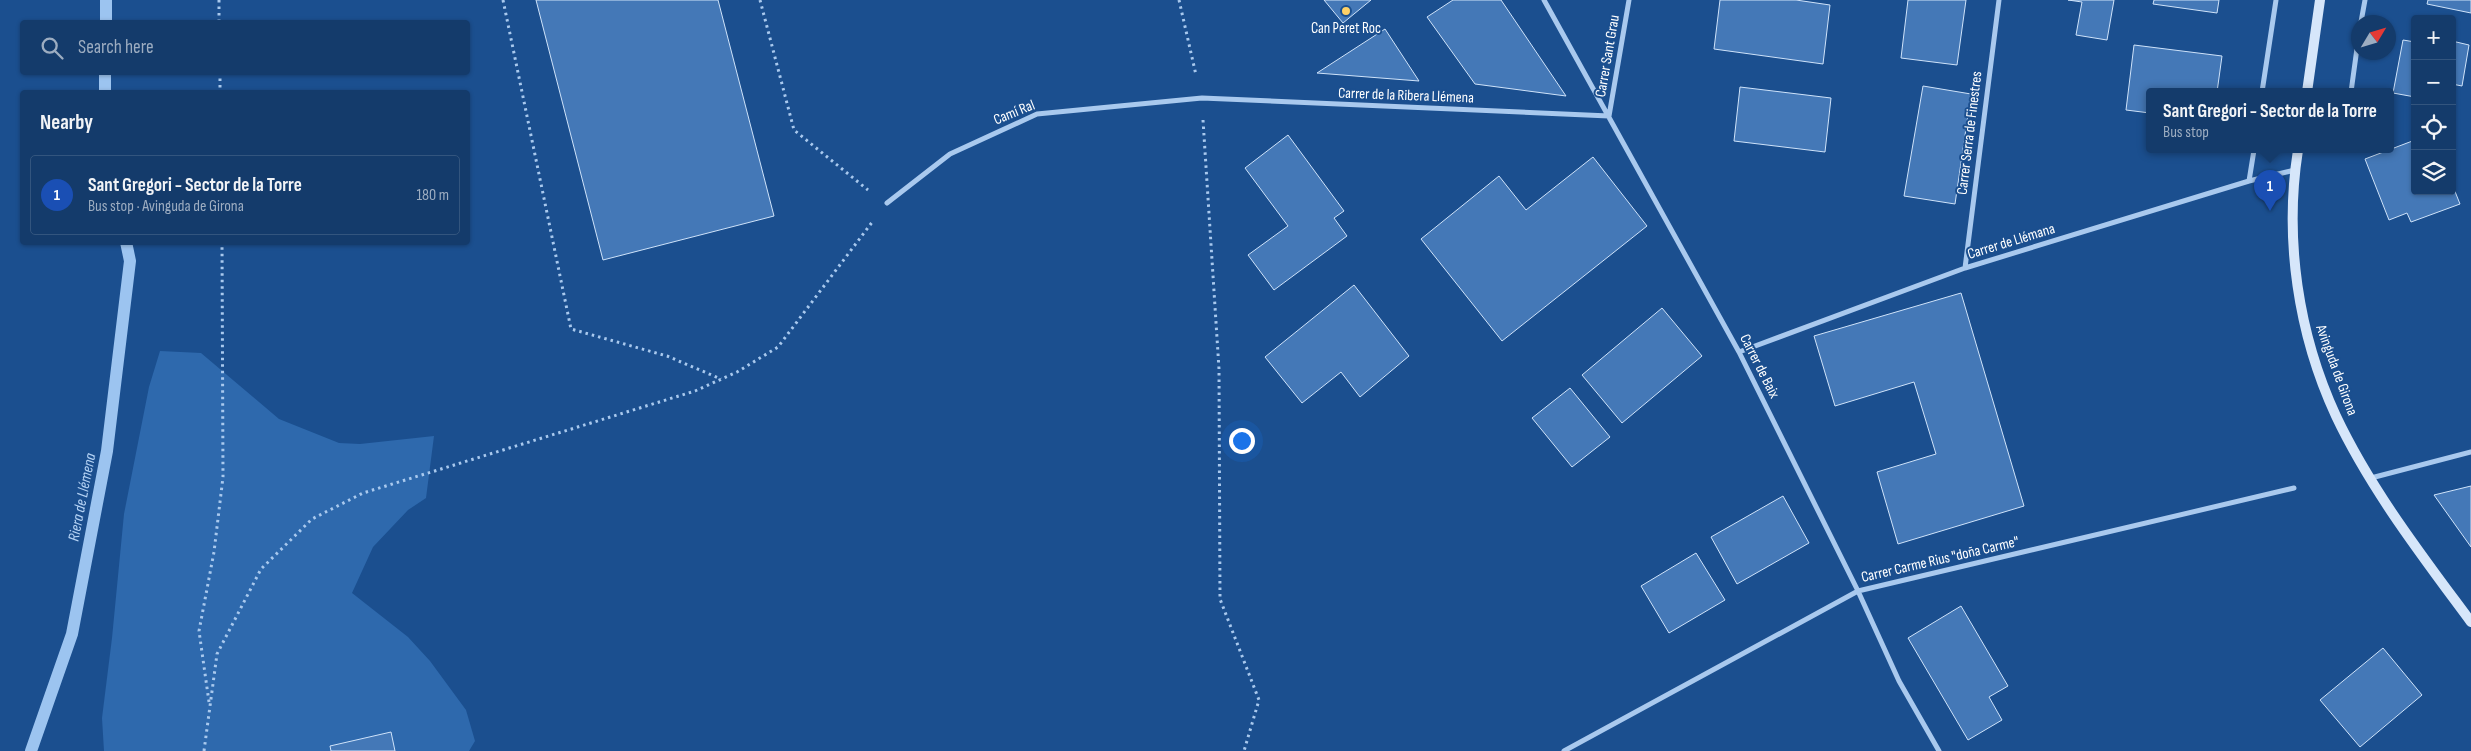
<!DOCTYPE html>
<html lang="en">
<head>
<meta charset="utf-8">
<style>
  body { margin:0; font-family:"Sofia Sans Condensed",sans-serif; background:#1d4271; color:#f1f3f6 }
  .controls { position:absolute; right:15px; top:15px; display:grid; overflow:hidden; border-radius:5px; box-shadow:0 1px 4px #0004 }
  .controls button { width:45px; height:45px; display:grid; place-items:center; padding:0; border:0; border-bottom:1px solid #33557e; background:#143b6b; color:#f1f3f6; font:25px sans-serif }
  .compass { position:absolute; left:2351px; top:15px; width:45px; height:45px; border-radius:50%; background:#143b6b; box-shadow:0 1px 4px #0004; rotate:52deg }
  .you { position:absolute; left:1241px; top:440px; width:18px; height:18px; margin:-12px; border:4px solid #fff; border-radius:50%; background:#1a73e8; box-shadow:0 0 0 8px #1a73e833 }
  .badge { display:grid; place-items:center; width:32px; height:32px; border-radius:50%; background:#ffd166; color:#fff; font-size:16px; font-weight:700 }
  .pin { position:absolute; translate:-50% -41px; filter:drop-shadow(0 1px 2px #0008) }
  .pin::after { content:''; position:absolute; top:26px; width:18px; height:15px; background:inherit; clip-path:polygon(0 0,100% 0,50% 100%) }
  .popup { position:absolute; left:2146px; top:88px; width:248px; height:65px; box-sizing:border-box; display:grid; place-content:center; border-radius:5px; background:#143b6b; filter:drop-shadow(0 1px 4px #0005); font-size:16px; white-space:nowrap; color:#9dadc1 }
  .popup b { font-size:19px; color:#f1f3f6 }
  .popup::after { content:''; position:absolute; left:50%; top:100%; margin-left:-10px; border:10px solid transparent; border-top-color:#143b6b }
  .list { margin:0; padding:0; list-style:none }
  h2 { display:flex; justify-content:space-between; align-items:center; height:65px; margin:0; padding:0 20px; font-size:21px }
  h2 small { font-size:16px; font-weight:400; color:#9dadc1 }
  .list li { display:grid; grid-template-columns:32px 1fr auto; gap:15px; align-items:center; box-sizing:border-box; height:80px; margin:0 10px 10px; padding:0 10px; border:1px solid #33557e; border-radius:5px }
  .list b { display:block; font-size:19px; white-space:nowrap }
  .list p { margin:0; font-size:16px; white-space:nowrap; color:#9dadc1 }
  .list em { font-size:16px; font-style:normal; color:#9dadc1 }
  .icon { flex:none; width:28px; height:28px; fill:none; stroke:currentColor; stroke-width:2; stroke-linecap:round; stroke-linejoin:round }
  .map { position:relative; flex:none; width:2471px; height:751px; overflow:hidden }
  .search { position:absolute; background:#143b6b; box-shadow:0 1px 4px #0004; left:20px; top:20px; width:450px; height:55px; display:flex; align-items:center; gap:12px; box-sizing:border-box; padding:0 18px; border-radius:5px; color:#9dadc1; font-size:19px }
  .panel { position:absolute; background:#143b6b; box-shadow:0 1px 4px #0004; left:20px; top:90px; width:450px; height:155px; border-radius:5px }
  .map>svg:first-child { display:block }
  .green { fill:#2e69ad }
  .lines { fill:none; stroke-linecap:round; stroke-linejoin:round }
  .stream { stroke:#9cc4f0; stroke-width:12 }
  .building { fill:#4478b7; stroke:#cfe3fa }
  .path { stroke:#a9c9ee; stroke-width:3; stroke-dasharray:2.5 4; stroke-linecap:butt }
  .street { stroke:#a9c9ee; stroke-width:5 }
  .secondary { stroke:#d6e6fa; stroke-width:10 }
  .poi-dot { fill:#ffd166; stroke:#1b4f8f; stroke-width:2 }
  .labels { text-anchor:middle; stroke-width:4; stroke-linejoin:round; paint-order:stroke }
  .poi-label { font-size:15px; fill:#fff; stroke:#1b4f8f }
  .street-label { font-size:15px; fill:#fff; stroke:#1b4f8f }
  .water-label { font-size:16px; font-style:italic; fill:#b5d3f5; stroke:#1b4f8f }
</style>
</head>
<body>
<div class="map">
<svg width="2471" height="751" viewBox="0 0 2471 751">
  <rect width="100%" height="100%" fill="#1b4f8f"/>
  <path class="green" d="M160 351 201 353 279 419 339 443 360 444 434 436 426 498 408 510 373 547 352 593 408 637 430 661 466 710 475 741 469 751H104L102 718 112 638 124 514 149 387Z"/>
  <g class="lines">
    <path class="stream" d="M106 22V0
      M105 92V72
      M31 751 72 634 107 451 130 261 126 242"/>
  </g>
  <path class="building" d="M536 0H718L774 216 603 260Z
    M1324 0H1371L1343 23Z
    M1453 0H1501L1566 96 1475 84 1427 17Z
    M1720 0H1796L1830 5 1823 64 1714 49Z
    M1908 0H1966L1957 65 1901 58Z
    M2068 0H2114L2107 40 2076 35 2082 2Z
    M2154 0H2219L2217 13 2153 4Z
    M2428 0H2471V13L2427 4Z
    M1385 29 1419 81 1317 73Z
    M2403 40 2415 42V97L2393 93Z
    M2452 41 2469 45 2462 86 2452 84Z
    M2134 45 2222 56 2217 92H2150V113L2126 110Z
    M1923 86 1971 94 1955 204 1904 196Z
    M1740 87 1831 98 1825 152 1734 141Z
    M1288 135 1344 211 1334 218 1347 236 1274 290 1248 255 1288 226 1245 168Z
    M2415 140V191H2452V184L2460 204 2411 222 2407 213 2389 220 2365 159Z
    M1593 157 1647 226 1502 341 1421 239 1499 176 1526 210Z
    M1354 285 1409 356 1360 397 1341 372 1302 403 1265 357Z
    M1961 293 2024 506 1898 544 1877 472 1936 454 1914 382 1835 406 1814 336Z
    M1662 308 1702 356 1622 423 1582 375Z
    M1570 388 1610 437 1572 467 1532 418Z
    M2471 486V547L2434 495Z
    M1783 496 1809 543 1737 584 1711 537Z
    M1696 553 1725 600 1669 633 1641 586Z
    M1961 606 2008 686 1989 697 2002 720 1968 740 1908 638Z
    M2383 648 2422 695 2360 747 2320 700Z
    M391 732 395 751H331L330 746Z"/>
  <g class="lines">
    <path class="path" d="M219 0V22
      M503 0 571 329 667 356 721 379
      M760 0 794 130 868 190
      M1179 0 1196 75
      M220 72V92
      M1203 120 1219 369 1220 599 1259 700 1244 751
      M209 702 199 631 214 552 223 477 222 242
      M204 751 217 654 261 569 312 519 363 493 695 391 737 372 778 347 873 221"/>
    <path class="street" d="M1544 0 1739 352 1858 591 1899 681 1939 751
      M2361 22 2365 0
      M2262 92 2276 0
      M2351 92 2358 41
      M2249 181 2254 150
      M887 203 950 154 1037 114 1202 98 1609 116 1629 0
      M1965 268 1999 0
      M1739 352 1965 268 2249 181 2295 170
      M2371 478 2471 452
      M1564 751 1858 591 2294 488"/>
    <path class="secondary" d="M2307 92 2320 0
      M2298 150C2284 239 2298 334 2336 416 2371 490 2423 557 2471 622"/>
  </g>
  <circle class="poi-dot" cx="1346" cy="11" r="5"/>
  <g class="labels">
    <g class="poi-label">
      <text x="1346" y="33">Can Peret Roc</text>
    </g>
    <g class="street-label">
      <text transform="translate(1607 56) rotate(-80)" y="5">Carrer Sant Grau</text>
      <text transform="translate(1406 95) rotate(2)" y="5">Carrer de la Ribera Llémena</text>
      <text transform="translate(1014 112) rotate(-22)" y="5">Camí Ral</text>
      <text transform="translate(1969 133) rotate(-83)" y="5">Carrer Serra de Finestres</text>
      <text transform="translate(2011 241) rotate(-17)" y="5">Carrer de Llémana</text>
      <text transform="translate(1760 366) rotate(63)" y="5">Carrer de Baix</text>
      <text transform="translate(2337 370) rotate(70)" y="5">Avinguda de Girona</text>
      <text transform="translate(1940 559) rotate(-13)" y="5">Carrer Carme Rius "doña Carme"</text>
    </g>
    <g class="water-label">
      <text transform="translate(81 497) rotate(-79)" y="6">Riera de Llémena</text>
    </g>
  </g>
</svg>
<div class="controls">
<button>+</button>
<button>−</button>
<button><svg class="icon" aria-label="locate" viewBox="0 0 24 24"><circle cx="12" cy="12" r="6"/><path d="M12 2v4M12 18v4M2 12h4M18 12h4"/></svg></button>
<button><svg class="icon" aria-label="layers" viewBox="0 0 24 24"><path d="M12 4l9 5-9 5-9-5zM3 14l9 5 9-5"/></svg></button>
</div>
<svg class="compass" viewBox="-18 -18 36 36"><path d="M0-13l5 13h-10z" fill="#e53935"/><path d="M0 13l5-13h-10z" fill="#9dadc1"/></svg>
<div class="you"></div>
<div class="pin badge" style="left:2270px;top:211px;background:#1a4fb4">1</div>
<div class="popup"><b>Sant Gregori - Sector de la Torre</b>Bus stop</div>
<div class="search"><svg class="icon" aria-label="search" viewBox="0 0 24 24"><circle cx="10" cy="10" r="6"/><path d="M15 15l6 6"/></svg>Search here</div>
<section class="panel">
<h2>Nearby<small></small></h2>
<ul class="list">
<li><span class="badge" style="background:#1a4fb4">1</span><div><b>Sant Gregori - Sector de la Torre</b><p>Bus stop · Avinguda de Girona</p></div><em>180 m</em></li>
</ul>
</section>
</div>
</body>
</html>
